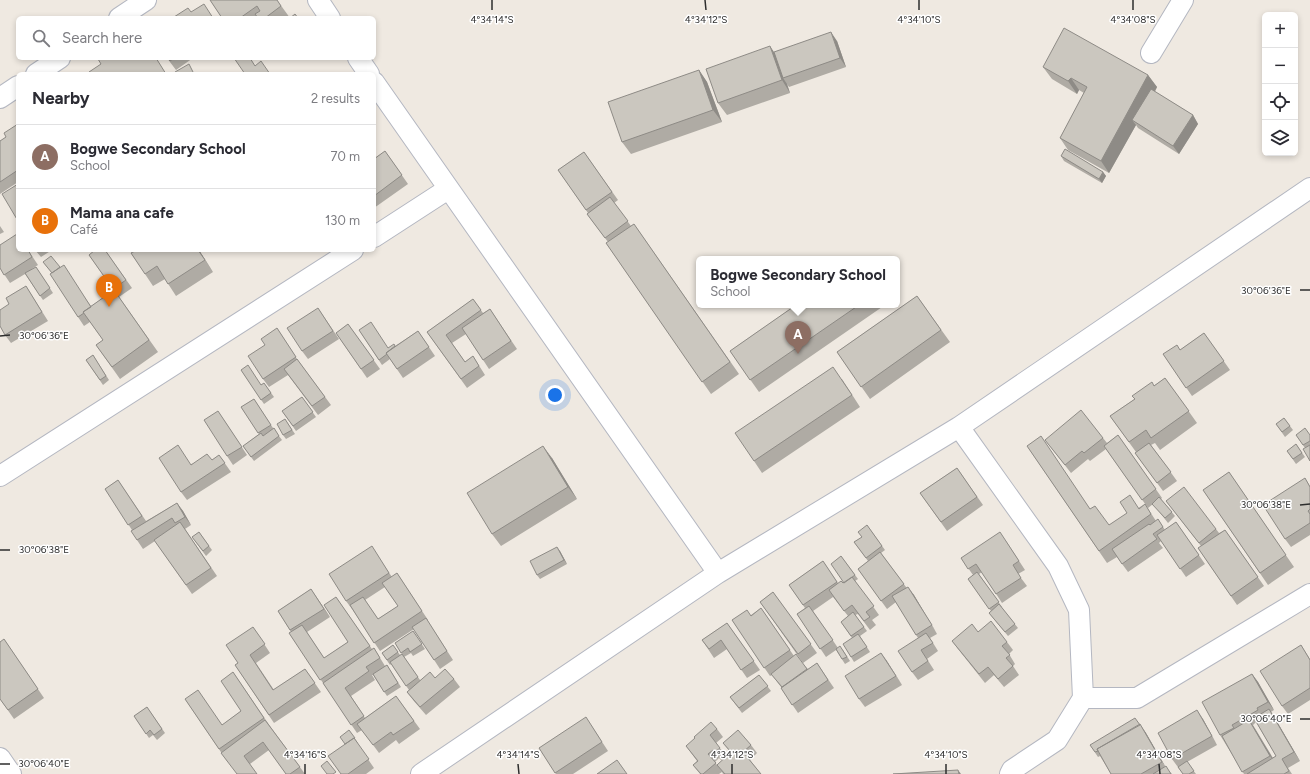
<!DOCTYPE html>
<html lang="en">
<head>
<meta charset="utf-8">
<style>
  body { margin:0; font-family:Figtree,sans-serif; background:#f2f2f3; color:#2b2b33 }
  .controls { position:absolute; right:12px; top:12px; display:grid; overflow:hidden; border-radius:6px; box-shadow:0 2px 6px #0003 }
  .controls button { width:36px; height:36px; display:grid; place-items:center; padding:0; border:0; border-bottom:1px solid #e1e1e2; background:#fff; color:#2b2b33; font:20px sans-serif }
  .you { position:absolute; left:555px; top:395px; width:14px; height:14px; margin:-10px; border:3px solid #fff; border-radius:50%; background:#1a73e8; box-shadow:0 0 0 6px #1a73e833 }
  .badge { display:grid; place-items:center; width:26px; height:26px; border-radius:50%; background:#0f766e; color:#fff; font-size:13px; font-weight:700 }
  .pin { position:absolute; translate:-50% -33px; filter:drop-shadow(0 1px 2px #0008) }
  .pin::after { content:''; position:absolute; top:21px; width:14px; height:12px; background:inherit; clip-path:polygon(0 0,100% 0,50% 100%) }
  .popup { position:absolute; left:696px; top:256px; width:204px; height:52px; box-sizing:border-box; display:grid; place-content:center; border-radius:6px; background:#fff; filter:drop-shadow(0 1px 3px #0005); font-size:13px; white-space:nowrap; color:#7c7c81 }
  .popup b { font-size:15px; color:#2b2b33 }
  .popup::after { content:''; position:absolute; left:50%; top:100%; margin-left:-8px; border:8px solid transparent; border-top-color:#fff }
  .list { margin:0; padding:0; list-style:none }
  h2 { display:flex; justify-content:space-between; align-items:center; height:52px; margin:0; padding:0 16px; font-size:17px }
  h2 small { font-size:13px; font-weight:400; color:#7c7c81 }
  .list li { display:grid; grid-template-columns:26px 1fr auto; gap:12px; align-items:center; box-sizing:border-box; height:64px; padding:0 16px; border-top:1px solid #e1e1e2 }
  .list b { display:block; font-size:15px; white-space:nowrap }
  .list p { margin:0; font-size:13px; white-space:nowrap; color:#7c7c81 }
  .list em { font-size:13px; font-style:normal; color:#7c7c81 }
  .icon { flex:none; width:22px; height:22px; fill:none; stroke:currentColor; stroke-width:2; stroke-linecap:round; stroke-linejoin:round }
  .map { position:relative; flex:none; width:1310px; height:774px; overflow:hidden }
  .search { position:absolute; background:#fff; box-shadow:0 2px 6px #0003; left:16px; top:16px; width:360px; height:44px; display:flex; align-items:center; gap:10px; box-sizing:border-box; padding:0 14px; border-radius:6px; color:#7c7c81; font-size:15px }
  .panel { position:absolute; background:#fff; box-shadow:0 2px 6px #0003; left:16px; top:72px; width:360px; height:180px; border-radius:6px }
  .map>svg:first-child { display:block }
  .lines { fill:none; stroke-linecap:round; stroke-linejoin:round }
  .minor-casing { stroke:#b4b7c1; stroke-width:22 }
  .minor { stroke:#fff; stroke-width:20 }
  .wall { fill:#afaba4; fill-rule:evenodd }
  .shaded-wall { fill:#8e8b86 }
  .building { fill:#cbc7bf; stroke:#8e8b86 }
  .ticks { fill:none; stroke:#2e2e2e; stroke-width:1.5 }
  .ticks-label { font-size:10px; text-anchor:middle; fill:#2e2e2e; stroke:#fff; stroke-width:3; stroke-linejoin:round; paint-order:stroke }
</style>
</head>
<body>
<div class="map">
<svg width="1310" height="774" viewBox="0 0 1310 774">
  <rect width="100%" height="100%" fill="#efe9e1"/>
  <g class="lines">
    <defs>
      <path id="minor" d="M318 0 330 18
        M119 18 146 0
        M1151 53 1183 0
        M358 58 369 74
        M36 74 60 58
        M374 82 718 573
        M0 98 18 86
        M374 237 448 189
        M959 427 1058 566 1079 610 1083 698 1057 740 1012 770 1010 774
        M0 476 353 250
        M1083 698H1137L1310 594
        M0 758 11 774
        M421 774 718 573 959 427 1310 188"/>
    </defs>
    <use href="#minor" class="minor-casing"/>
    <use href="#minor" class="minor"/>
  </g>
  <path class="wall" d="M210 0H277L290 18H298H222Z
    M837 41 846 67 789 87 787 84 790 93 727 115 718 103 774 53Z
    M167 58H193L176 70Z
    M1043 67 1148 75 1157 87 1155 92 1193 115 1198 124 1179 154 1138 128 1136 125 1109 173 1068 150 1060 138 1084 93 1079 90 1077 94 1052 79Z
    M699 70 707 82 722 122 631 154 622 142Z
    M18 124V182L0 194V141L6 137Z
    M385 151 408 184 374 208V159Z
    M584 152 618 200 614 203 631 226 634 224 739 374 711 394 606 243 608 242 587 214 588 213 558 170Z
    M1061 156 1103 172 1106 176 1102 183 1064 161Z
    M0 226 4 232 0 234Z
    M18 250H28L38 265 30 270 36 267 53 293 43 300 25 274 10 283 0 268Z
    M35 250H52L41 257Z
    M105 250 132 288 119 297 158 352 120 379 96 345 103 340 90 322 84 326 78 317 52 273 43 262 60 267 91 306 114 291 89 255Z
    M199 250 213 272 176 296 165 279 153 286 131 253Z
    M26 286 48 321 11 343 5 335 9 304Z
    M917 296 950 342 870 399 837 352Z
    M473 299 483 313 490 309 517 349 489 369 466 334 452 343 465 362 473 356 485 375 467 388 427 332Z
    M796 305H885L759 392 730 351Z
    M318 308 339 339 308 359 302 351Z
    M348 324 380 369 367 378 336 333Z
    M277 328 297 359 331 405 318 415 288 375 269 387 263 379 265 345Z
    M359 330 388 348 395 346 418 331 435 356 403 378 390 359 382 365Z
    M1204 333 1230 370 1192 396 1163 354 1180 350Z
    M93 355 109 380 103 385 86 360Z
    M241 370 261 385 264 383 274 397 264 404Z
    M1165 378 1197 423 1160 450 1155 443 1151 445 1177 481 1163 491 1135 453 1136 452 1110 416Z
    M842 379 860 407 762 473 754 461Z
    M302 397 316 417 296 431 282 411Z
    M254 399 273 428 282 440 254 461 243 446 259 434 241 407Z
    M1284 418 1293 430 1285 437 1276 424Z
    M285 419 295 434 286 439 283 435Z
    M224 420 247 455 233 465 227 456Z
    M1118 435 1162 498 1161 499 1175 516 1168 523 1153 504 1148 508 1106 449 1090 461 1088 459 1071 473 1045 440 1103 438 1107 443Z
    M1296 435H1310V461L1305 448Z
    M1296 444 1305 457 1296 464 1287 451Z
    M1027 446 1090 509 1109 525 1145 504 1156 521 1158 519 1165 530 1176 522 1205 564 1186 577 1161 541 1159 543 1163 548 1128 572 1117 557 1107 563Z
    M219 455 231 472 187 500 181 492 191 464 212 460Z
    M552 458 577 499 501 546 492 534Z
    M957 468 983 505 947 531 920 493Z
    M1229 472 1294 567 1268 585 1203 490Z
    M1305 478 1310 486V535L1291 547 1285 539Z
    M118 480 146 521 177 503 183 511 191 525 185 529 217 576 192 594 155 541 143 549 137 540 132 530 105 489Z
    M1166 501 1216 529 1219 533 1225 530 1264 586 1237 605 1198 548 1201 546Z
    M867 525 885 550 881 553 906 587 914 595 937 634 930 638 938 651 927 659 934 670 918 680 912 672 918 638 896 602 887 609 858 569 868 561 854 542 862 537Z
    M199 532 212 550 206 556 192 537Z
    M1006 541 1025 570 1018 574 1027 586 1002 603 982 572 979 574 1002 607H1001L1018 628 1008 636 989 613 991 611 968 579 973 575 961 558Z
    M560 551 567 564 540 579 537 575Z
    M377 555 392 577 397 573 428 620H427L453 660 440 669 414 629 380 651 352 609 346 601ZM385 587 398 606 378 619 365 600Z
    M841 556 858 579 855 581 879 615 872 620 876 625 870 630 858 614 855 615 867 631 860 636 870 652 854 662 851 657 852 638 841 622 848 616 833 597 813 611 838 648 843 650 850 661 845 664 836 650 826 657 797 614 805 608 789 585 823 561 838 583H844Z
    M311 589 330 617 307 632 324 658 348 642 336 597 372 649 374 648 385 666 387 665 401 687 387 696 373 675H372L375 680 351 696 365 718 396 696 420 729 399 744 396 740 379 753 362 730 357 733 289 633 291 632 278 611Z
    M773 592 817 653 803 663 760 602Z
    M761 608 794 656 808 669 817 663 834 688 798 713 781 688V687L772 675 770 676 732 620 751 615Z
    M727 623 760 670 747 678 727 649 714 658 702 640Z
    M253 627 270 653 256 663 274 690 305 669 321 692 274 723 235 665 238 663Z
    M413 631 425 649 413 656 411 653 404 657 420 680 435 678 454 679 460 687 426 715 413 700 407 692 409 690 391 664 390 665 382 653 393 645 400 655 402 654 395 643Z
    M978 632 1007 642 1013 650 1009 654 1015 664 1013 666 1019 675 1004 687 994 675 985 683 958 649 952 641Z
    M4 639 44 698 14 719 0 699Z
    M1301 645 1310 659V700L1288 714 1282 706Z
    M881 653 902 685 865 707 859 699Z
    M233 672 270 726 305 774H286L269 750 250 764 227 761 185 699 222 725 241 711Z
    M1252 674 1258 682 1274 710 1271 712 1300 761 1288 768 1292 774H1244L1220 735ZM1256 722 1276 756 1273 758 1253 725Z
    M759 675 771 691 742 713 730 697Z
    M147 707 165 733 157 740 153 735 149 738 134 716Z
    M1203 719 1217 745 1187 762 1196 774H1183L1172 759Z
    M591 725 608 751 573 774H556L539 748Z
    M1140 725 1146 733 1165 767 1172 774H1111L1100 756 1098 757 1090 745Z
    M717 729 723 737 716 743 726 756 721 760 719 758 715 762 717 765 731 753 723 743 751 745 757 753 750 760 761 774H723L722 772 719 774H700L693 765 697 761 686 746Z
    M349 730 358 743H357L374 768 366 774H341L345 744Z"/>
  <path class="shaded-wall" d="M831 32 837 41 846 67 840 58Z
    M770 46 778 58 783 78 787 84 790 93 782 80Z
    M699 70 707 82 722 122 713 110Z
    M1148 75 1157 87 1137 123 1132 120 1136 125 1109 173 1101 161Z
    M1071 78 1079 90 1077 94 1068 81Z
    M1193 115 1198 124 1179 154 1173 146Z
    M1103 172 1106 176 1102 183 1099 179Z
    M198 250H199L213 272 205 260Z
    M543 446 552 458 577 499 568 487Z
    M177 503 183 511 191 525 185 517Z
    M557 547 560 551 567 564 564 560Z
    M908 587 914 595 937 634 932 625Z
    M311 589 317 598 330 617 324 609Z
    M881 653 887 661 902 685 896 676Z
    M1252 674 1258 682 1274 710 1268 702Z
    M1269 709 1275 718 1300 761 1294 752Z
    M1197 710 1203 719 1217 745 1212 736Z
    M1249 720 1255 729 1276 764 1270 756Z
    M1140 724 1146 733 1168 771 1162 762Z
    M958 770 961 774H959Z"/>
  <path class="building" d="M210 0H277L281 6 265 18H258L255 14 260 11 257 6 240 18H222Z
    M204 4 213 18H174V17L188 8 191 12Z
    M295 14 298 18H290Z
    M1064 28 1148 75 1101 161 1060 138 1087 87 1071 78 1068 81 1043 67Z
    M831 32 840 58 783 78 774 52Z
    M770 46 782 80 718 103 706 69Z
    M99 58H156L166 74H91L89 72 101 64 98 59Z
    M167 58H174L170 61Z
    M234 58H250L255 66 261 61 270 74H245Z
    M189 64 194 74H176L175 72Z
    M699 70 713 110 622 142 608 102Z
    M1151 89 1193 115 1173 146 1132 120Z
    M18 124V170L0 182V141L6 137 4 133Z
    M1065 149 1103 172 1099 179 1061 156Z
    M385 151 402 175 374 196V159Z
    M584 152 612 192 586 210 558 170Z
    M18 184V221L2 194Z
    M610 197 628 221 605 238 587 214Z
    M634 224 730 362 702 382 606 243Z
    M17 234 18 235V250H28L32 257 4 275 0 268V245Z
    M95 250H105L126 280 113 289 89 255Z
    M137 250H198L205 260 168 284 157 266 145 274 131 253Z
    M51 256 60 267 52 273 43 262Z
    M866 256 868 259H863Z
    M64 265 91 307 83 312 84 313 78 317 50 274Z
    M36 267 50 288 40 296 25 273Z
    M26 286 42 312 5 335 0 326V310L9 304 6 298Z
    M114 290 149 340 112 367 96 345 103 340 83 312Z
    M917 296 941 330 861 387 837 352Z
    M473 299 481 310 446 335 465 362 473 356 479 366 461 379 427 332Z
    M796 305H859L750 380 730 351Z
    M318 308 333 331 302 351 287 328Z
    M490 309 511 341 483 360 462 328Z
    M371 322 388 348 394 344 395 346 386 353 387 354 379 360 359 330Z
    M348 324 374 360 361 369 336 333Z
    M277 328 296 357 263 379 248 356 265 345 261 339Z
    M418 331 429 347 397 369 386 353Z
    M1204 333 1224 361 1186 388 1163 354 1177 345 1180 350Z
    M93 355 106 376 100 380 86 360Z
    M297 359 325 397 312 406 284 369Z
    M248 365 261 385 264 383 271 393 261 400 241 370Z
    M833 367 852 395 754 461 735 433Z
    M1165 378 1189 411 1151 438 1146 430 1129 442 1110 416 1135 399 1132 396 1152 382 1154 386Z
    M302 397 313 412 293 426 282 411Z
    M254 399 271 425 258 433 241 407Z
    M1081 410 1103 438 1084 453 1082 451 1065 465 1045 440Z
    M218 411 242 447 227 456 204 420Z
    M1284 418 1290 426 1282 432 1276 424Z
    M285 419 292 430 283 435 277 424Z
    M274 428 279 436 251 457 243 446 261 433 263 436Z
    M1305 428 1310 435V441L1303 445 1296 435Z
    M1118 435 1156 489 1142 500 1104 446Z
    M1041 436 1090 509 1095 506 1109 525 1127 513 1120 502 1130 495 1139 509 1145 504 1151 514 1099 551 1027 446Z
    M1149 443 1171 472 1157 483 1135 453Z
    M1296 444 1302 453 1293 459 1287 451Z
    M178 445 191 465 207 454 212 460 219 455 225 463 181 492 159 458Z
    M1310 445V461L1303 449Z
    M543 446 568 487 492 534 467 493Z
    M957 468 977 497 941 522 920 493Z
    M1229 472 1286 555 1260 573 1203 490Z
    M1305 478 1310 487V509L1308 511 1310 514V523L1285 539 1263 505Z
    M118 480 142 516 128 525 105 489Z
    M1184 487 1216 529 1199 543 1166 501Z
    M1159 497 1172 512 1165 518 1152 504Z
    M177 503 185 517 175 523 172 518 137 540 131 531Z
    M1158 519 1163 527 1153 534 1157 539 1122 564 1112 549 1149 524 1150 525Z
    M180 522 211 568 186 585 154 540Z
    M1176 522 1199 555 1180 569 1157 535Z
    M867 525 882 546 866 558 854 542 862 537 858 532Z
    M1225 530 1258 577 1231 596 1198 548Z
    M199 532 209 546 203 551 192 537Z
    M1000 532 1019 561 1013 565 1021 578 996 594 976 564 968 569 961 558Z
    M372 546 389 573 346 601 329 574Z
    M557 547 564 560 537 575 530 561Z
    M880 552 904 584 881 601 858 569Z
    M841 556 855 575 844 583 831 564Z
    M823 561 837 582 803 605 789 585Z
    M977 572 999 602 989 609 968 579Z
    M397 573 422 611 374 643 350 605 363 597 378 619 398 606 382 583Z
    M852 577 874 606 866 612 870 617 864 621 852 605 844 611 829 590 841 581 843 583Z
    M908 587 932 625 916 635 892 596Z
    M311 589 324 609 290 630 278 611Z
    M773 592 811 644 798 654 760 602Z
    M336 597 370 646 320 680 289 633 302 625 324 658 348 642 324 605Z
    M999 604 1015 624 1005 632 989 613Z
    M809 606 833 640 820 649 797 614Z
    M761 608 790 650 764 668 732 620 747 610 751 616Z
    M853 612 864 627 851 636 841 622Z
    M426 618 447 651 434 660 412 627Z
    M991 621 1007 642 1002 646 1010 655 1006 658 1013 666 998 679 988 667 979 674 952 641 972 624 978 632Z
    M727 623 754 661 741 670 721 640 709 649 702 640Z
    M253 627 265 644 250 655 273 690 305 669 315 683 269 715 235 665 238 663 226 645Z
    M413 631 422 644 410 652 408 648 401 653 395 643Z
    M926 633 933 643 921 650 928 661 912 672 898 651Z
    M858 634 867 647 851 657 843 644Z
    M4 639 38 689 8 710 0 699V642Z
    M393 645 398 652 387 660 382 653Z
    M1301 645 1310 660V688L1282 706 1260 671Z
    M840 646 847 657 842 659 836 649Z
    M374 648 380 658 366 667 369 671 345 688 364 716 351 725 323 683Z
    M881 653 896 676 859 699 845 676Z
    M402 654 418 677 406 686 390 662Z
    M796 654 807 669 782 687 771 674Z
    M817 663 828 680 792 705 781 688Z
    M387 665 398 683 384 692 373 674Z
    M445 669 454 679 420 707 407 692 430 672 435 678Z
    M233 672 264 718 219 749 185 699 198 690 222 725 241 711 221 681Z
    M1252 674 1268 702 1257 708 1258 710 1232 725 1234 728 1220 735 1202 702Z
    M759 675 768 686 739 708 730 697Z
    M396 696 414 721 393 735 391 732 373 745 357 724Z
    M147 707 162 729 154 735 150 730 146 734 134 716Z
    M1269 709 1294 752 1282 759 1289 771 1284 774H1247L1276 756 1254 718Z
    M1197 710 1212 736 1172 759 1158 733Z
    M586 717 602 742 555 773 539 748Z
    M1135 718 1140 725 1097 749 1098 751 1095 752 1090 745Z
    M265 720 300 767 290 774H286L263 742 244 756 257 774H237L221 753Z
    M1249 720 1270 756 1242 772 1222 736Z
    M711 722 717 729 710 735 720 748 715 752 713 750 708 754 716 763 703 774H701L693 765 698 761 686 746 695 738 694 737Z
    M1140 724 1162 762 1141 774H1111L1097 749Z
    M349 730 355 738 354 739V738L345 744 340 737Z
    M738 730 751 745 743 752 761 774H725L717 765 731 752 723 743Z
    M354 738 369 759 348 774H341L328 756Z
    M617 760 627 774H597Z
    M327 761 336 772 333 774H327L321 766Z
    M1187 761 1194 771 1189 774H1183L1178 767Z
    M1166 766 1171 774H1153Z
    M958 770 959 774H893Z"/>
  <path class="ticks" d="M492 0V10M705 0 706 10M919 0V10M1133 0V10M1300 290H1310M0 336 10 335M1300 505 1310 504M0 550H10M1300 719H1310M0 764H10M305 764V774M518 764 519 774M732 764V774M946 764V774M1159 764 1160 774"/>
  <g class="ticks-label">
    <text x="492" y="23">4°34'14"S</text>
    <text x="706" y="23">4°34'12"S</text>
    <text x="919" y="23">4°34'10"S</text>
    <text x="1133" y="23">4°34'08"S</text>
    <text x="1266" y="294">30°06'36"E</text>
    <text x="44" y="339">30°06'36"E</text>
    <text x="1266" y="508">30°06'38"E</text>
    <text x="44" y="553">30°06'38"E</text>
    <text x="1266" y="722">30°06'40"E</text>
    <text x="305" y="758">4°34'16"S</text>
    <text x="518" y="758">4°34'14"S</text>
    <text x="732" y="758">4°34'12"S</text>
    <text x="946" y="758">4°34'10"S</text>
    <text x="1159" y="758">4°34'08"S</text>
    <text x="44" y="767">30°06'40"E</text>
  </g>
</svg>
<div class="controls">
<button>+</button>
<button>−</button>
<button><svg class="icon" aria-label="locate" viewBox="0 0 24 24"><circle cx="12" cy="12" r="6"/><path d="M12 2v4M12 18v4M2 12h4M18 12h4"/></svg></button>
<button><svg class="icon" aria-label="layers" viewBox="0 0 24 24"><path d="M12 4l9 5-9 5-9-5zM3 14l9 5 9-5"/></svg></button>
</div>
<div class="you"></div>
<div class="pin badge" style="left:798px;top:354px;background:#8d6e63">A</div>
<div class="popup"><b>Bogwe Secondary School</b>School</div>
<div class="pin badge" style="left:109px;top:307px;background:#e8710a">B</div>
<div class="search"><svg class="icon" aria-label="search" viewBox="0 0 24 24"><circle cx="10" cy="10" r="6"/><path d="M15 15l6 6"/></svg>Search here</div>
<section class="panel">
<h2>Nearby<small>2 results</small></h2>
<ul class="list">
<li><span class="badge" style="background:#8d6e63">A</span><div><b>Bogwe Secondary School</b><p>School</p></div><em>70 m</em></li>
<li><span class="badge" style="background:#e8710a">B</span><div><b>Mama ana cafe</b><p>Café</p></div><em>130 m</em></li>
</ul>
</section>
</div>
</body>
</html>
